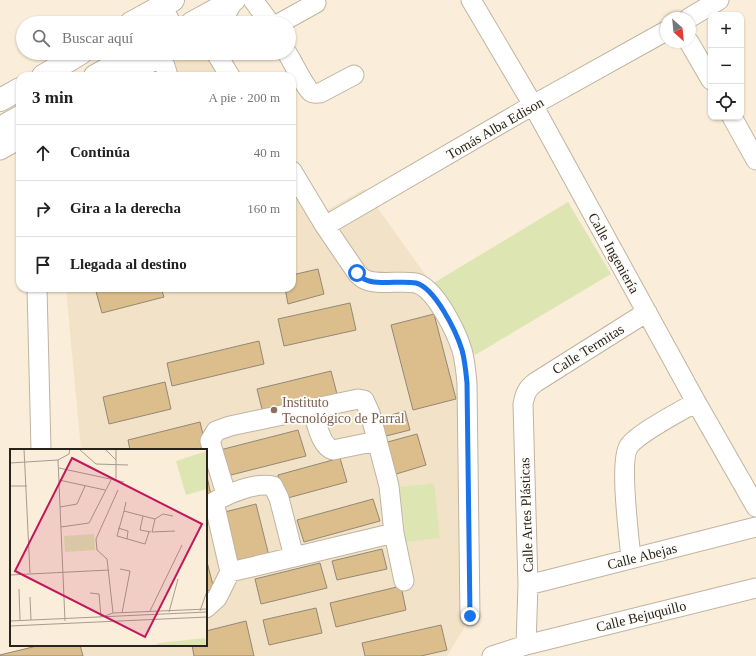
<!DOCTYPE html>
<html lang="es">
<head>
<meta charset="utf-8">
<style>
  body { margin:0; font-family:Georgia,serif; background:#f2f2f2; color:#222 }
  .controls { position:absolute; right:12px; top:12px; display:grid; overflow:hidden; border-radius:8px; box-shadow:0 1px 3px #0004 }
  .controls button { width:36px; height:36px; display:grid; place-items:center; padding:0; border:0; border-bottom:1px solid #e0e0e0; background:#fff; color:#222; font:20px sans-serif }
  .compass { position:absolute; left:660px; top:12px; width:36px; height:36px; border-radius:50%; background:#fff; box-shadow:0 1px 3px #0004; rotate:153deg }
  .stop { position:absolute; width:12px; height:12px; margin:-9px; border:3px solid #1a73e8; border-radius:50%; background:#fff }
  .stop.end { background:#1a73e8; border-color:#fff; box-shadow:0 1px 4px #0008 }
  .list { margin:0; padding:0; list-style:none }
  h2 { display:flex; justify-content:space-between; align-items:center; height:52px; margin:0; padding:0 16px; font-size:17px }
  h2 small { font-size:13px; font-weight:400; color:#767676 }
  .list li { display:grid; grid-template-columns:26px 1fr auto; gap:12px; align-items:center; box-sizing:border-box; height:56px; padding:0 16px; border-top:1px solid #e0e0e0 }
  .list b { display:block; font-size:15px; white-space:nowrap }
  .list em { font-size:13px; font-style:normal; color:#767676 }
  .icon { flex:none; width:22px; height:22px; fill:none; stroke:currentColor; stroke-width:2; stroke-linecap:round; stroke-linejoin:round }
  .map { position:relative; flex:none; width:756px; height:656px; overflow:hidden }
  .search { position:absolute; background:#fff; box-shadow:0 1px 3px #0004; left:16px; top:16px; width:280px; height:44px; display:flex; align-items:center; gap:10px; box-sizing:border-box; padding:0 14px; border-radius:22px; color:#767676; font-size:15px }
  .panel { position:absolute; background:#fff; box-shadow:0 1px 3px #0004; left:16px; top:72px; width:280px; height:220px; border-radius:12px }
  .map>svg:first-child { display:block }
  .built { fill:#f2e2c7 }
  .green { fill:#dde6b2 }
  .building { fill:#dcbe8c; stroke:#938876 }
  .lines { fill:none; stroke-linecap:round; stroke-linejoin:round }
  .minor-casing { stroke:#c0b4a1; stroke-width:21 }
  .major-casing { stroke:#c0b4a1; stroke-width:24 }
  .minor { stroke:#fff; stroke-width:19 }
  .major { stroke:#fff; stroke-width:22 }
  .route { stroke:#1a73e8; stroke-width:5 }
  .education-dot { fill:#8d6e63; stroke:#fefcf8; stroke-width:1.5 }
  .labels { text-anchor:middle; stroke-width:3.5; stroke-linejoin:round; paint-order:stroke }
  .street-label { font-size:14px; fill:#28241c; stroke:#fefcf8 }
  .education-label { font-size:14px; fill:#785e54; stroke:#fefcf8; text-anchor:start }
  .inset-road { fill:none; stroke:#a69d8d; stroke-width:1 }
  .view { fill:#c2185b; fill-opacity:0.15; stroke:#c2185b; stroke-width:2 }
  .inset-edge { fill:none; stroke:#28241c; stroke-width:2 }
</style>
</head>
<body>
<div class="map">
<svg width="756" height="656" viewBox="0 0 756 656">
  <rect width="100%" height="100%" fill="#faedd9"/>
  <path class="built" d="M191 53H224L237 76H149Z
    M292 173 317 216 364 189 432 284 473 350 464 628 447 656H0V654L42 645H206V450H81L66 288H292Z"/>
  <path class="green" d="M568 202 611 274 475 355 432 284Z
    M434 483 440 538 406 542 400 487Z"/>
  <path class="building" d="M318 269 324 294 288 304 285 288H292V275Z
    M95 288H161L164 297 102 313Z
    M350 303 356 330 284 346 278 319Z
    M434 314 456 399 413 410 391 325Z
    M259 341 264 364 172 386 167 363Z
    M331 371 337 394 263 413 257 389Z
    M165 382 171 409 109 424 103 397Z
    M405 411 410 430 382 437 377 419Z
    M200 422 206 447 194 450H130L128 440Z
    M298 430 306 456 227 476 220 450Z
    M417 434 426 465 393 475 384 443Z
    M340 458 347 482 284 499 278 475Z
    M206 472 211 495 206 496Z
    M373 499 380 521 304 542 297 520Z
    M256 504 269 556 235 565 221 513Z
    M382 549 387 569 337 580 332 561Z
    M206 558 214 589 206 591Z
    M320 563 327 588 261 604 255 579Z
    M401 586 406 610 336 627 330 603Z
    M316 608 322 633 269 645 263 620Z
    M246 621 254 656H194L192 645H206V631Z
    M441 625 447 650 421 656H365L362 643Z
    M41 645H80L83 656H0V655Z"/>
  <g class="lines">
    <defs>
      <path id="minor" d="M253 0 270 23
        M471 0 533 105 696 402 756 507
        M162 6 171 23
        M689 18 719 0
        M217 23 226 14 234 0
        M280 23 316 3
        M689 42 711 80
        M216 53 230 76
        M287 53C293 62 304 86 311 92 314 94 317 93 320 93L354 75
        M162 56 168 76
        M127 76 167 53
        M732 117 756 160
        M0 150 20 139
        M292 171 325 226 357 273C359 275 362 278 364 279 377 286 400 280 416 283 435 288 456 331 462 350 465 361 466 372 467 383L470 616
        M325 226 533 105 666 31
        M37 288 41 450
        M312 409C316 420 320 446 333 450L377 441
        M226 494 210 441 216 431 230 426 358 399 364 400 370 413 389 486 394 533
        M214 502C229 493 256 482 273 486L279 498 294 557 394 533 404 581
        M206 506 214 502 230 572 217 598 206 608
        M631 558C629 537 619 460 629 446 638 433 681 411 696 402
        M230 572 294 557
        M528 585 756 527
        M526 645 528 585 523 404C525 394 527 388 536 382L647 312
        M492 656 526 645 756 588"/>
      <path id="major" d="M131 23 173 0
        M192 23 234 0
        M43 76 81 53
        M95 76 136 53
        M0 100 20 89
        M0 128 20 117"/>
    </defs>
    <use href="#minor" class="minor-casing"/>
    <use href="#major" class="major-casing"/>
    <use href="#minor" class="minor"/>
    <use href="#major" class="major"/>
  </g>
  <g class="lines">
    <path class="route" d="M357 273C359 275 362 278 364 279 377 286 400 280 416 283 435 288 456 331 462 350 465 361 466 372 467 383L470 616"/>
  </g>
  <circle class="education-dot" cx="274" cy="410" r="4"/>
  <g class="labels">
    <g class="street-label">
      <text transform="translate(495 128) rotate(-30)" y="5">Tomás Alba Edison</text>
      <text transform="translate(614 253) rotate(61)" y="5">Calle Ingeniería</text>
      <text transform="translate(588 349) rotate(-32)" y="5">Calle Termitas</text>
      <text transform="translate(526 515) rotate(-92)" y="5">Calle Artes Plásticas</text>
      <text transform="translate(642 556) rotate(-14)" y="5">Calle Abejas</text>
      <text transform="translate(641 616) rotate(-14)" y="5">Calle Bejuquillo</text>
    </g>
    <g class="education-label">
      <text x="282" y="407">Instituto<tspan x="282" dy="16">Tecnológico de Parral</tspan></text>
    </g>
  </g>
  <g transform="translate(10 449)">
    <rect width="197" height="197" fill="#faedd9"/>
    <path d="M197 2V40L176 46 166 12ZM84 85 85 101 55 103 54 87ZM195 189 197 197H143L149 194Z" fill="#dde6b2"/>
    <path class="inset-road" d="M14 0 20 124M69 0 86 15 118 16M95 0 106 11M106 0V32M48 11 55 172M0 14 48 11 59 5 60 0M49 19 114 33M49 31 95 41M0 37H17M116 53 114 62 133 67 130 81 141 83M50 58 67 55 75 37M114 62 107 87 135 95 139 83M133 67 145 70M163 67 153 65 145 70 142 83 165 82M51 78 79 74 101 31M108 79 118 82 117 90M110 120 120 122 112 164M0 126 99 121M9 140 10 171M80 144 89 145 91 168M20 148 21 171M140 162 172 96M190 162 197 142M159 163 168 130M103 164 97 110 87 101 86 90 108 41M95 167 103 164 197 160M0 172 197 163M0 177 197 168"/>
    <path class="view" d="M62 9 192 75 135 188 5 122Z"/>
    <rect width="197" height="197" class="inset-edge"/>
  </g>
</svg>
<div class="controls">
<button>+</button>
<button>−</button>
<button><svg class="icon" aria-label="locate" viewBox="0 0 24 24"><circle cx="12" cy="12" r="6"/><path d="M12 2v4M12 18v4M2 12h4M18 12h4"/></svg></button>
</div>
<svg class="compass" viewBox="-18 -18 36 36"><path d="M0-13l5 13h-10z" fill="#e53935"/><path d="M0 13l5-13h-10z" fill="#767676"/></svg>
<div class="stop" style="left:357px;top:273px"></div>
<div class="stop end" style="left:470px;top:616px"></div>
<div class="search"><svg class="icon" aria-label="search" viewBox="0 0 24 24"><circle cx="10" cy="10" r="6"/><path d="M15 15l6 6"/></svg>Buscar aquí</div>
<section class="panel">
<h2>3 min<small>A pie · 200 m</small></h2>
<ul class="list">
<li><svg class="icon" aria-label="ahead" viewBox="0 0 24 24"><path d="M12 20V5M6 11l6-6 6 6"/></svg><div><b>Continúa</b></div><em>40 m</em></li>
<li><svg class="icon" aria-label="right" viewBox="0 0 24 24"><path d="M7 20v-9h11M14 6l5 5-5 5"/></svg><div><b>Gira a la derecha</b></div><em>160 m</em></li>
<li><svg class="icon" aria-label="arrive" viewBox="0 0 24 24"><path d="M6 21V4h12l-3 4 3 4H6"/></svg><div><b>Llegada al destino</b></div></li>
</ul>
</section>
</div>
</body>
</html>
